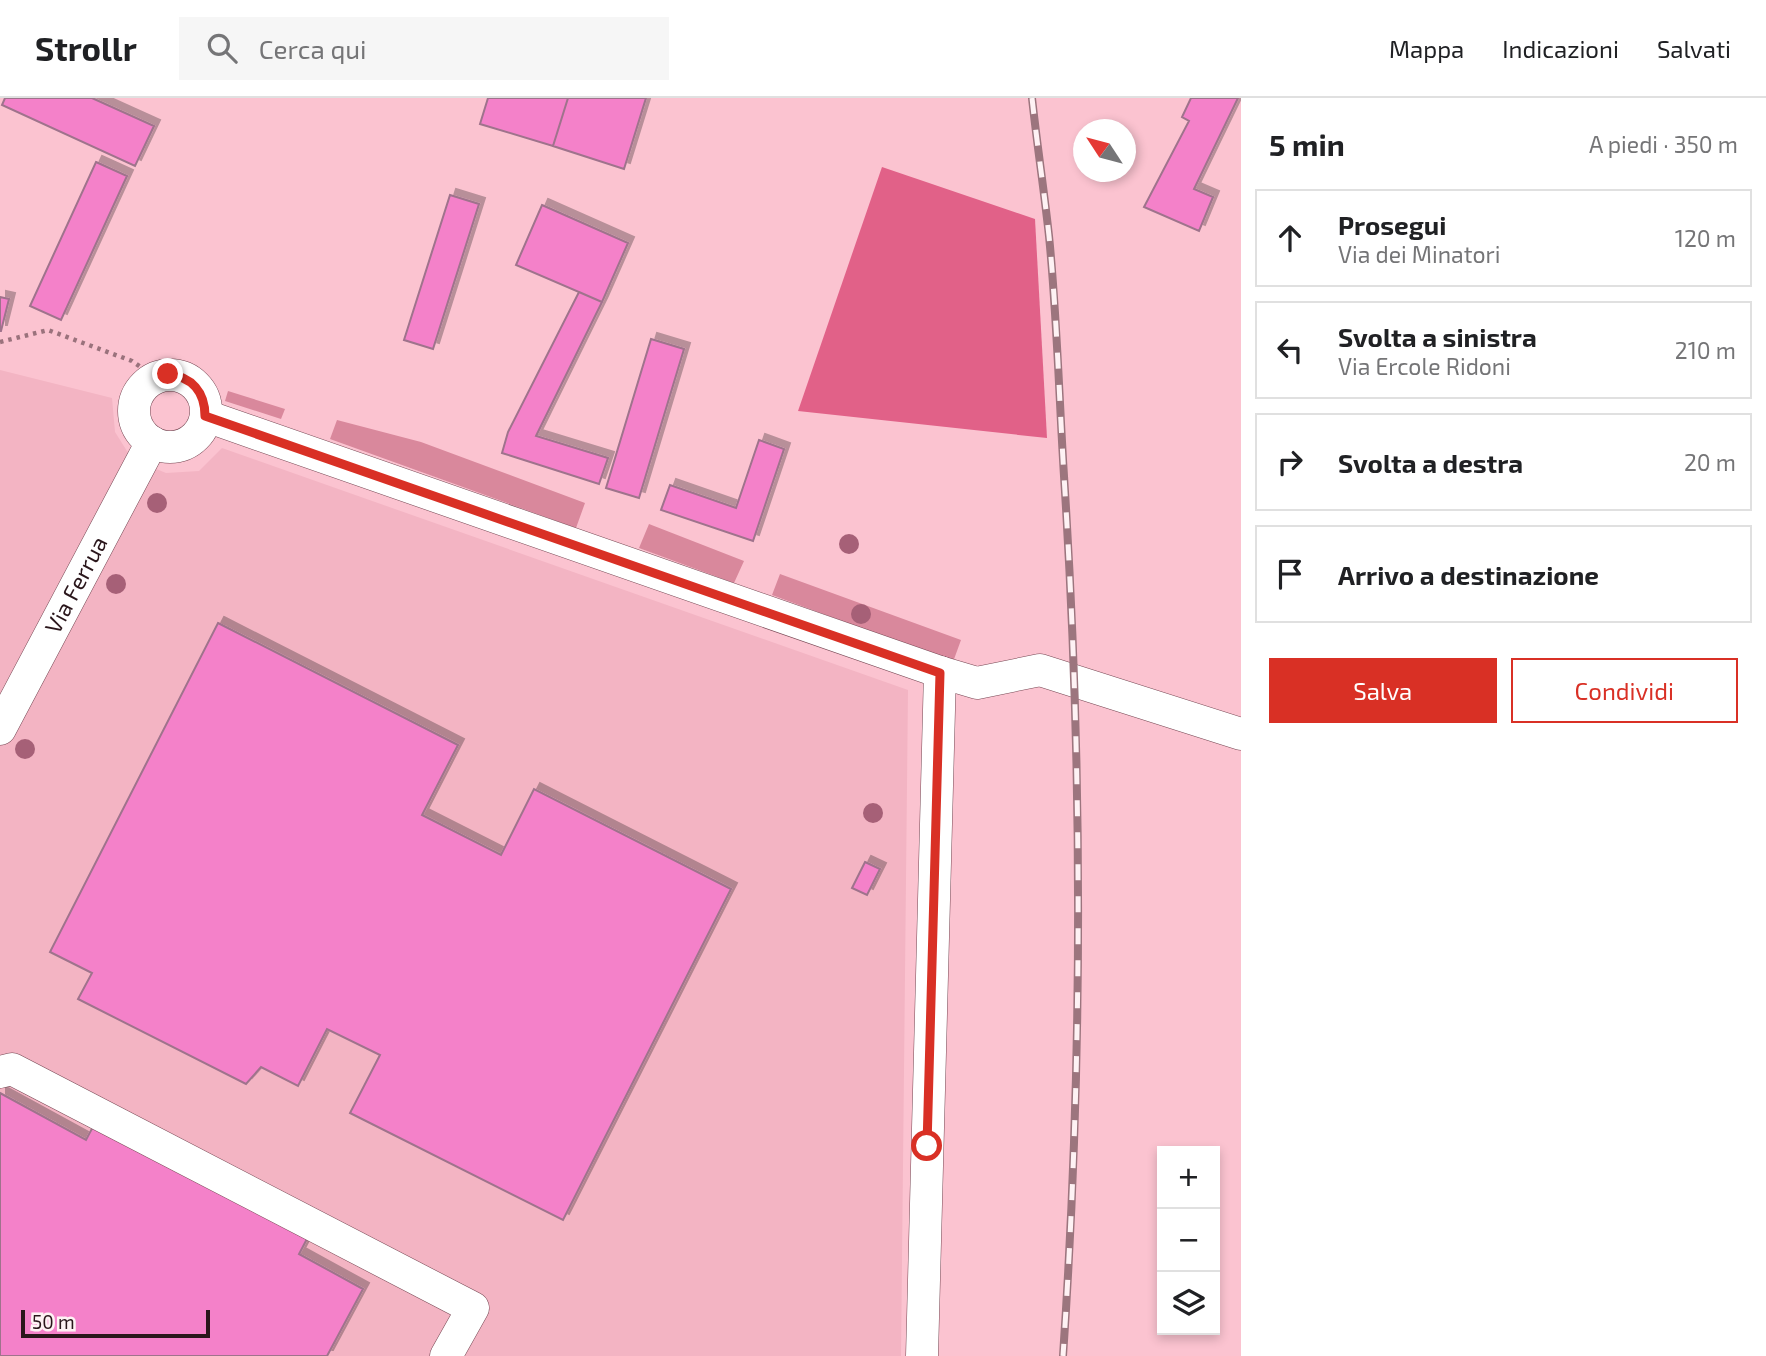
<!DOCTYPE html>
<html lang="it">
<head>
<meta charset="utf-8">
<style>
  body { margin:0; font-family:"Exo 2",sans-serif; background:#f6f6f6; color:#202124 }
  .controls { position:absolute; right:21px; bottom:21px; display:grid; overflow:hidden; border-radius:0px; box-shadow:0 4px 10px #0003 }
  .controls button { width:63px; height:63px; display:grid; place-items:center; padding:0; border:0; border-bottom:2px solid #e0e0e0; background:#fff; color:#202124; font:35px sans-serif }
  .compass { position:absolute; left:1073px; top:21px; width:63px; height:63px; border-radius:50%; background:#fff; box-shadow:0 4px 10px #0003; rotate:306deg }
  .scale { position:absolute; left:21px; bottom:18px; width:189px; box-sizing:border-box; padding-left:7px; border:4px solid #2a161b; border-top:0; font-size:19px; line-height:24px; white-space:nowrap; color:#2a161b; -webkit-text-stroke:5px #fef2f4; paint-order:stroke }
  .stop { position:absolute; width:21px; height:21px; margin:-16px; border:5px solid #d93025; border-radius:50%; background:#fff }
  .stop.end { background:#d93025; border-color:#fff; box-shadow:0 2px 7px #0008 }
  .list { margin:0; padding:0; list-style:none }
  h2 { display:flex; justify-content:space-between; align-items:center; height:91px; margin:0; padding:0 28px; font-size:30px }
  h2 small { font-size:23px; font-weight:400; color:#757577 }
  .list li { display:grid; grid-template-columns:46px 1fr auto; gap:21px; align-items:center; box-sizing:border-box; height:98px; margin:0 14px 14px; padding:0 14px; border:2px solid #e0e0e0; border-radius:0px }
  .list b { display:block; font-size:26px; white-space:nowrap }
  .list p { margin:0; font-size:23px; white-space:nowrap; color:#757577 }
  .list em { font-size:23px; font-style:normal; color:#757577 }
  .actions { display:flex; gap:14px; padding:21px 28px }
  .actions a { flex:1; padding:16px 0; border:2px solid #d93025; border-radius:0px; text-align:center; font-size:24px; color:#d93025 }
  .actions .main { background:#d93025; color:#fff }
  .icon { flex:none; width:38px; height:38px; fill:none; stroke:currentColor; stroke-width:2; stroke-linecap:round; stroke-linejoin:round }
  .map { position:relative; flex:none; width:1241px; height:1258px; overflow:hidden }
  header { display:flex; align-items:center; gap:42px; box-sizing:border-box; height:98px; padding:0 35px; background:#fff; border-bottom:2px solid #e0e0e0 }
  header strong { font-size:33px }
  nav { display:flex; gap:38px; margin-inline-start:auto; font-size:24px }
  .search { width:490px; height:63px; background:#f6f6f6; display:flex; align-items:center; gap:18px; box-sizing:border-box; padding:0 24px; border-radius:0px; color:#757577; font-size:26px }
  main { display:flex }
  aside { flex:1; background:#fff }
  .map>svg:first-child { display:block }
  .built { fill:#f3b4c3 }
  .green { fill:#d9889c }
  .forest { fill:#e16188 }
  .building { fill:#f481c9; stroke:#9f738c; stroke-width:2; filter:url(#shadow) }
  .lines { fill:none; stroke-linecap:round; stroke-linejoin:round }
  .minor-casing { stroke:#764753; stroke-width:33 }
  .path { stroke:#9a727c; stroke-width:4.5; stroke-dasharray:3.5 5; stroke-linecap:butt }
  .minor { stroke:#fff; stroke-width:32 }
  .rail-casing { stroke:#9c757e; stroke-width:8 }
  .rail { stroke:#fef2f4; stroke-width:5; stroke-dasharray:16; stroke-linecap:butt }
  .tree { fill:#a66077 }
  .route { stroke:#d93025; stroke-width:9 }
  .labels { text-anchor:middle; stroke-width:7; stroke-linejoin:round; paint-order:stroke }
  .street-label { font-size:23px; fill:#2a161b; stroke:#fef2f4 }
</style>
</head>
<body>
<header>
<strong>Strollr</strong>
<div class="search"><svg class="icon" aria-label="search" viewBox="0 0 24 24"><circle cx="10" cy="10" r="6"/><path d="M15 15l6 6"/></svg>Cerca qui</div>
<nav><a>Mappa</a><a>Indicazioni</a><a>Salvati</a></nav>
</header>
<main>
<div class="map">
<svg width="1241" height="1258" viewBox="0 0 1241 1258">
  <defs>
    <filter id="shadow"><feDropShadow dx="6" dy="-6" stdDeviation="0" flood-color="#0004"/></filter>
  </defs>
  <rect width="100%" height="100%" fill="#fbc3d0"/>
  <path class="built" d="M0 272 112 300 115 334 132 361 166 375 199 373 222 350 908 592 901 1258H0Z"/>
  <path class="green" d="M228 293 285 311 281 321 225 303Z
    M337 322 421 344 585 405 576 430 330 341Z
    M649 426 744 463 734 485 639 450Z
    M780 476 961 542 953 564 772 497Z"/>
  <path class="forest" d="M882 69 1035 121 1047 340 798 313Z"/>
  <path class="building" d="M5 0H92L154 28 135 68 2 7Z
    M488 0H568L553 48 480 26Z
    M568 0H646L624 71 553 48Z
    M1191 0H1238L1194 91 1213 99 1199 133 1144 109 1189 23 1182 19Z
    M96 64 127 78 61 222 30 208Z
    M450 97 479 106 433 251 404 242Z
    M542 107 628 145 602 204 516 167Z
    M579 194 602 204 536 338 608 360 599 386 502 355 508 334Z
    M0 199 9 201 1 233H0Z
    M651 241 684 251 639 400 606 390Z
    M759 342 784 351 753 443 661 412 670 387 736 410Z
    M218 525 458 647 422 717 501 757 534 691 731 791 563 1122 350 1015 380 957 327 931 298 988 261 969 246 986 78 901 92 875 50 854Z
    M865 764 880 771 867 797 852 790Z
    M0 995 86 1042 96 1023 309 1137 299 1156 363 1191 327 1258H0Z"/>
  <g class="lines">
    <defs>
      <g id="minor">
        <circle cx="170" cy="313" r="36"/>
        <path d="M206 318 940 574 977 585 1040 572 1241 636"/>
        <path id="s1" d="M0 631 152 344"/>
        <path d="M0 974 12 971 473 1210 446 1258"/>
        <path d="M922 1258 940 574"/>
      </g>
    </defs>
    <use href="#minor" class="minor-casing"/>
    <path class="path" d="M0 244 48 232 132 263 155 279"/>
    <use href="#minor" class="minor"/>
    <defs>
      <path id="rail" d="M1032 0C1037 46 1044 92 1049 138 1057 218 1059 299 1064 378 1083 672 1083 964 1063 1258"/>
    </defs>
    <use href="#rail" class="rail-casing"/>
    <use href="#rail" class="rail"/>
  </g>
  <g class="tree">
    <circle cx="157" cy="405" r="10"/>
    <circle cx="849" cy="446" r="10"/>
    <circle cx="116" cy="486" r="10"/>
    <circle cx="861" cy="516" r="10"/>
    <circle cx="25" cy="651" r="10"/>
    <circle cx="873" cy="715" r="10"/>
  </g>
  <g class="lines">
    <path class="route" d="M168 276C192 279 205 294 205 318L940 575 927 1048"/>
  </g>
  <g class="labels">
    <g class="street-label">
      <text dy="8" stroke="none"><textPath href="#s1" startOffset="163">Via Ferrua</textPath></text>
    </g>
  </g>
</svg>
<div class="controls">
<button>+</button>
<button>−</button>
<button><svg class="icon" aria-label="layers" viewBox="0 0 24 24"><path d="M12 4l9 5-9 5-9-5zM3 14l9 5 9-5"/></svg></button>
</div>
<svg class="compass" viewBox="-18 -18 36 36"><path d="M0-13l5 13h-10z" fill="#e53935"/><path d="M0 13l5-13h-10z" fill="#757577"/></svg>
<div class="scale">50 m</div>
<div class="stop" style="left:927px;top:1048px"></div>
<div class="stop end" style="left:168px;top:276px"></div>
</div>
<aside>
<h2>5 min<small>A piedi · 350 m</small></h2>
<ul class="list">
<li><svg class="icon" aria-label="ahead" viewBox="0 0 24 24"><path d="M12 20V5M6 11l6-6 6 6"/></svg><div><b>Prosegui</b><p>Via dei Minatori</p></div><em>120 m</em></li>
<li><svg class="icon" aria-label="left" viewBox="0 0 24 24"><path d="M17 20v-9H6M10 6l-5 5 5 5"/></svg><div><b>Svolta a sinistra</b><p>Via Ercole Ridoni</p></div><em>210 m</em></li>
<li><svg class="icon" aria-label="right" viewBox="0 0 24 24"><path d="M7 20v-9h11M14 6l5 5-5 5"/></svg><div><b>Svolta a destra</b></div><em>20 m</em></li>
<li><svg class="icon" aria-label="arrive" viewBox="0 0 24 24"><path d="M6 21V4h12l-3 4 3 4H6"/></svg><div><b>Arrivo a destinazione</b></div></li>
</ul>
<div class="actions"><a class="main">Salva</a><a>Condividi</a></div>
</aside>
</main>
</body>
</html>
